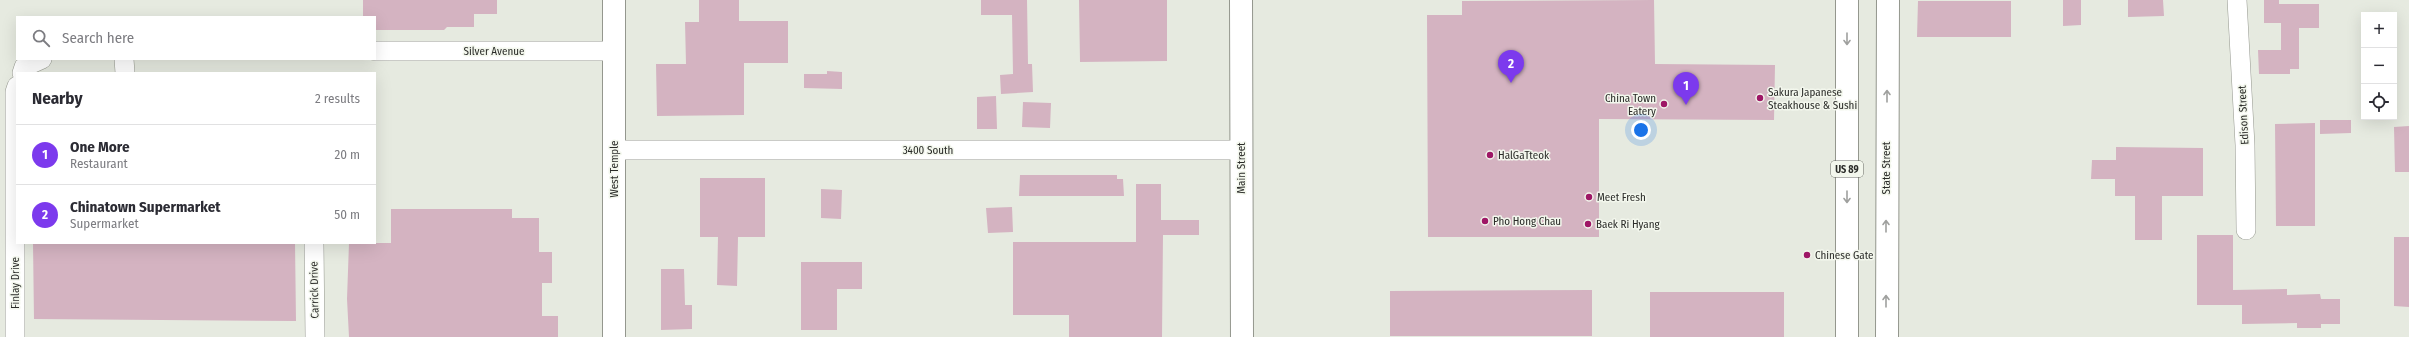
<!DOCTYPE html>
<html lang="en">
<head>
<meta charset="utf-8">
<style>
  body { margin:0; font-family:"Fira Sans Condensed",sans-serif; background:#f7f7f7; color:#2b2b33 }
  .controls { position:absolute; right:12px; top:12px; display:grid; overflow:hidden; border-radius:0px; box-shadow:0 4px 16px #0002 }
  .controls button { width:36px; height:36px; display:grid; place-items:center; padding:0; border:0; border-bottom:1px solid #e1e1e2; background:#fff; color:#2b2b33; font:20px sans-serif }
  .you { position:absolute; left:1641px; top:130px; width:14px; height:14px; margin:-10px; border:3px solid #fff; border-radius:50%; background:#1a73e8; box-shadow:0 0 0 6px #1a73e833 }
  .badge { display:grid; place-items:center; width:26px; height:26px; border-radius:50%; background:#7c3aed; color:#fff; font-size:13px; font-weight:700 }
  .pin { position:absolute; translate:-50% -33px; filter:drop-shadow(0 1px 2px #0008) }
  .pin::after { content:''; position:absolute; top:21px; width:14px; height:12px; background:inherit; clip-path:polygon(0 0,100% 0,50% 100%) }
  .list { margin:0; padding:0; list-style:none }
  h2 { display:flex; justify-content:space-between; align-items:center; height:52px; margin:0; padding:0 16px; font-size:17px }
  h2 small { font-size:13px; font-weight:400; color:#7c7c81 }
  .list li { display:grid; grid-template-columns:26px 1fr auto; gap:12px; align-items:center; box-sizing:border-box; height:60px; padding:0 16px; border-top:1px solid #e1e1e2 }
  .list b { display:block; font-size:15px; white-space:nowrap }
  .list p { margin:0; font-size:13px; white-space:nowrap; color:#7c7c81 }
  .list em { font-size:13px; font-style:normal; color:#7c7c81 }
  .icon { flex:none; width:22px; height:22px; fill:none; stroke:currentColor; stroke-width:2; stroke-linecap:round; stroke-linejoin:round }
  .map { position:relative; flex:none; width:2409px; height:337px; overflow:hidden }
  .search { position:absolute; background:#fff; box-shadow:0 4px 16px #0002; left:16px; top:16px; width:360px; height:44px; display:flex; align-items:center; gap:10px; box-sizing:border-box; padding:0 14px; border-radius:0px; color:#7c7c81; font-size:15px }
  .panel { position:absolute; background:#fff; box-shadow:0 4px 16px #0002; left:16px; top:72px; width:360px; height:172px; border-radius:0px }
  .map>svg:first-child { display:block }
  .building { fill:#d4b3c1 }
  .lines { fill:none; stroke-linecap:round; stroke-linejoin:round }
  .street-casing { stroke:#94978e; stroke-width:20 }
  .secondary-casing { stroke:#94978e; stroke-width:24 }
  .primary-casing { stroke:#94978e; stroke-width:24 }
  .street { stroke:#fff; stroke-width:19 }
  .secondary { stroke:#fff; stroke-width:22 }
  .primary { stroke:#fff; stroke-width:22 }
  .oneway { stroke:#9fa09e }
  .poi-dot { fill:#9e1766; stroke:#f3f7ed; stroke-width:1.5 }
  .labels { text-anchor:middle; stroke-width:3; stroke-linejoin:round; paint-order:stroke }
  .shield { fill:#f3f7ed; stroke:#666863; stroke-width:1 }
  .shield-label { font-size:10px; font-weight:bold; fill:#2a2b28 }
  .street-label { font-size:11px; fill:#2a2b28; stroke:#f3f7ed }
  .poi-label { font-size:11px; fill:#2a2b28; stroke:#f3f7ed; text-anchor:start }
</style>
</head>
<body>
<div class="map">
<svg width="2409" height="337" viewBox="0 0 2409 337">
  <rect width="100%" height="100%" fill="#e6eae0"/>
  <path class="building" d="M363 0H497V14H474V27H447L444 30H375V17H363Z
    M699 0H739V21H788V63H744V115L657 116 656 64H686L685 22H699Z
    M981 0H1027L1028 64H1032L1033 92 1001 94 1000 75 1013 74 1012 15H981Z
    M1079 0H1167V61L1080 62Z
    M1654 0 1655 64 1775 65 1774 120 1599 119V237H1428L1427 15H1462V1Z
    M2063 0H2081V25L2063 26Z
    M2128 0H2163L2164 16 2128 17Z
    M2264 0H2279V4H2319V28H2299V69H2290V74H2259L2258 50H2281V23H2264Z
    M1918 1H2011V37H1917Z
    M827 71 842 72V89L804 88V74H827Z
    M996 96 997 129H977V97Z
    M1023 102 1051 103 1050 128 1022 127Z
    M2320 120H2351V133L2320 134Z
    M2315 123V226H2276L2275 124Z
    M2409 126V172H2395L2394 127Z
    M2116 147 2203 148V196H2162V240H2135V196H2115V179H2091L2092 160H2116Z
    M1020 175H1117V179H1123L1124 196H1019Z
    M700 178H765V237H738L737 286 717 285 718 237H700Z
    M1136 184H1161V220H1199V235H1163L1162 337H1069V315H1013V242H1136Z
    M821 189 842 190 841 219 821 218Z
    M1012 207 1013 232 988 233 986 208Z
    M391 209H512V218H539V252H552V283H542V316H558V337H349L347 299 349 243H391Z
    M2197 235H2233V290L2287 289V295L2320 294 2321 299H2340V324H2321V328H2297V323L2242 324V305H2197Z
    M2394 237H2409V307L2394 306Z
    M33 243H295L296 321 34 319Z
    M801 262H862V289H837V330H801Z
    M661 269H684L685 305H692V329L661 330Z
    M1592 290V336H1390V291Z
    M1650 292H1784V337H1650Z"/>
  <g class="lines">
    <defs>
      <path id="street" d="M2237 0 2245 145 2246 230
        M375 51H614
        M124 59 125 73
        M22 73 24 67 42 59
        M614 150H1241
        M314 243 315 337
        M15 337V92L17 86"/>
      <path id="secondary" d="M614 0V337
        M1241 0 1242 337"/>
      <path id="primary" d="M1847 337V0
        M1887 337 1888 0"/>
    </defs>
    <use href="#street" class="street-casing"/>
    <use href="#secondary" class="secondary-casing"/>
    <use href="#primary" class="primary-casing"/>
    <use href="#street" class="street"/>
    <use href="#secondary" class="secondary"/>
    <use href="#primary" class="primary"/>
  </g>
  <defs><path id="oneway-shaft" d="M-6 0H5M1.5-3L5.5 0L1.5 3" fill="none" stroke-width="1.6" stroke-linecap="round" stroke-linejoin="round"/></defs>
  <g class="oneway">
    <use href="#oneway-shaft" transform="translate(1847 39) rotate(90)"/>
    <use href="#oneway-shaft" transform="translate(1887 96) rotate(-90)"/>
    <use href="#oneway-shaft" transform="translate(1847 197) rotate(90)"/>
    <use href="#oneway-shaft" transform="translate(1886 226) rotate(-90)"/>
    <use href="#oneway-shaft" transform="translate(1886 301) rotate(-90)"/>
  </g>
  <g class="poi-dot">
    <circle cx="1760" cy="98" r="4"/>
    <circle cx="1664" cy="104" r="4"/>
    <circle cx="1490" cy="155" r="4"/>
    <circle cx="1589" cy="197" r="4"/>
    <circle cx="1485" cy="221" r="4"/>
    <circle cx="1588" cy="224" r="4"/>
    <circle cx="1807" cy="255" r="4"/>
  </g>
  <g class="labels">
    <rect class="shield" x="1831" y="161" width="32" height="16" rx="3"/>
    <g class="shield-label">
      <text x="1847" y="173">US 89</text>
    </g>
    <g class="street-label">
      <text x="494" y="55">Silver Avenue</text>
      <text transform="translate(2243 115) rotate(-93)" y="4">Edison Street</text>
      <text x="928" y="154">3400 South</text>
      <text transform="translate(1241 168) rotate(-90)" y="4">Main Street</text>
      <text transform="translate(1886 168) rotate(-90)" y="4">State Street</text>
      <text transform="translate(614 169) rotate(-90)" y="4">West Temple</text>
      <text transform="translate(15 283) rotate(-90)" y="4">Finlay Drive</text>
      <text transform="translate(314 290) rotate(-91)" y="4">Carrick Drive</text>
    </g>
    <g class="poi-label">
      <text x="1768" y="96">Sakura Japanese<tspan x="1768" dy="13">Steakhouse &amp; Sushi</tspan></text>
      <text x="1656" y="102" text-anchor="end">China Town<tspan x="1656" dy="13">Eatery</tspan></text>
      <text x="1498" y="159">HalGaTteok</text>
      <text x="1597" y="201">Meet Fresh</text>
      <text x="1493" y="225">Pho Hong Chau</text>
      <text x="1596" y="228">Baek Ri Hyang</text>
      <text x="1815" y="259">Chinese Gate</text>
    </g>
  </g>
</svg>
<div class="controls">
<button>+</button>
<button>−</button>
<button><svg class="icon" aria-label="locate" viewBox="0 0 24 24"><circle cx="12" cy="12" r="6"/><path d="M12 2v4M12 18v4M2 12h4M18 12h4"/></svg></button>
</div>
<div class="you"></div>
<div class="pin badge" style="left:1686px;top:105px">1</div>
<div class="pin badge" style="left:1511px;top:83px">2</div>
<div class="search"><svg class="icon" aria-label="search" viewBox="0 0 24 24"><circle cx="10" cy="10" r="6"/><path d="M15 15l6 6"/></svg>Search here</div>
<section class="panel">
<h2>Nearby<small>2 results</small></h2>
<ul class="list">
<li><span class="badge">1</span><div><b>One More</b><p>Restaurant</p></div><em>20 m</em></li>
<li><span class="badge">2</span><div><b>Chinatown Supermarket</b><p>Supermarket</p></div><em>50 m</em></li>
</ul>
</section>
</div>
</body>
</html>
